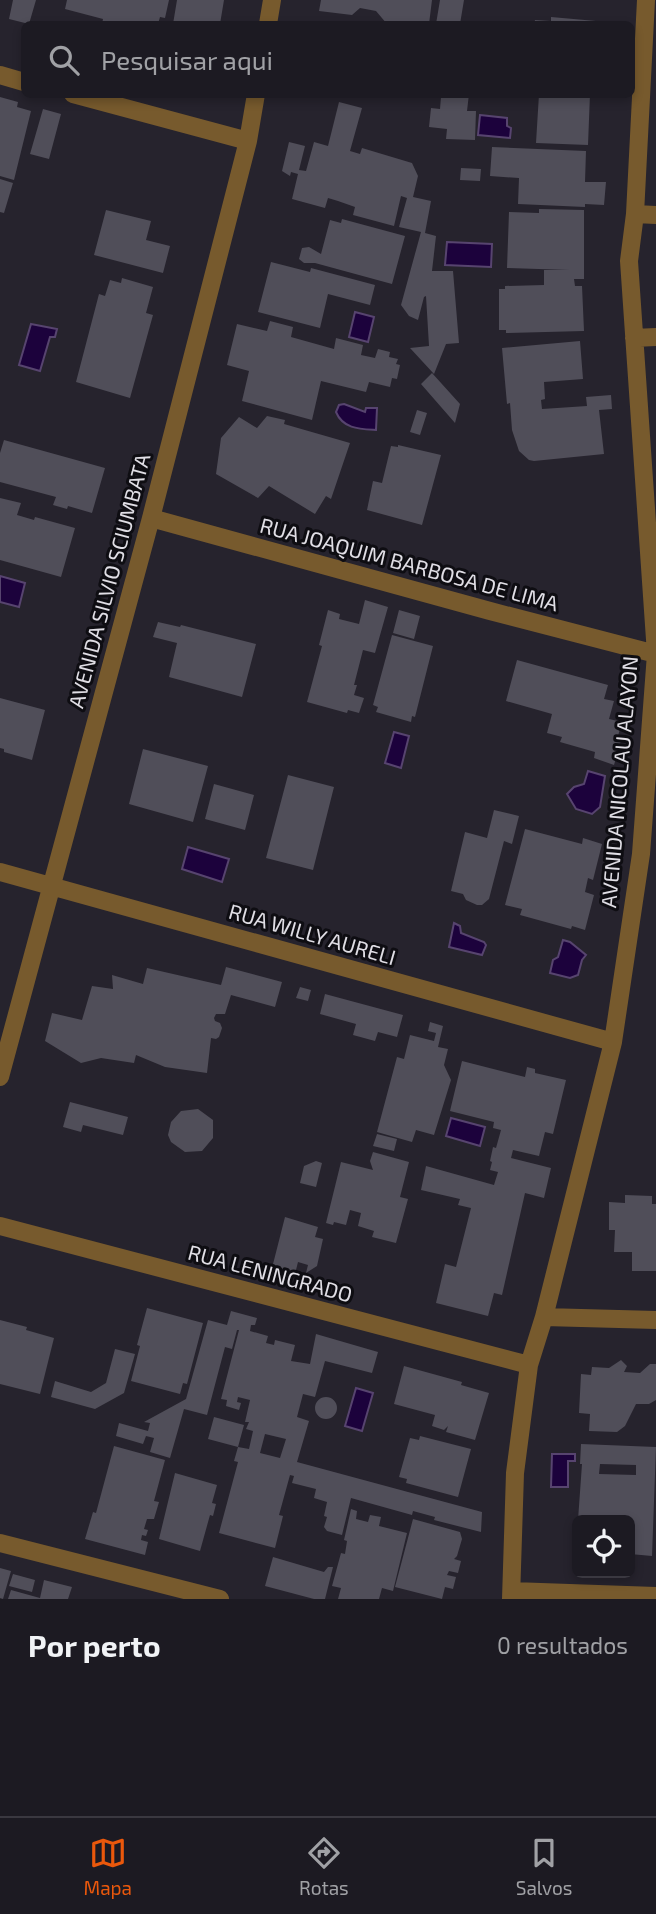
<!DOCTYPE html>
<html lang="pt">
<head>
<meta charset="utf-8">
<style>
  body { margin:0; font-family:"Exo 2",sans-serif; background:#25232a; color:#f1f3f6 }
  .controls { position:absolute; right:21px; bottom:21px; display:grid; overflow:hidden; border-radius:10px; box-shadow:0 4px 10px #0003 }
  .controls button { width:63px; height:63px; display:grid; place-items:center; padding:0; border:0; border-bottom:2px solid #3a3840; background:#1c1a22; color:#f1f3f6; font:35px sans-serif }
  .list { margin:0; padding:0; list-style:none }
  h2 { display:flex; justify-content:space-between; align-items:center; height:91px; margin:0; padding:0 28px; font-size:30px }
  h2 small { font-size:23px; font-weight:400; color:#a0a1a5 }
  .icon { flex:none; width:38px; height:38px; fill:none; stroke:currentColor; stroke-width:2; stroke-linecap:round; stroke-linejoin:round }
  .map { position:relative; flex:none; width:656px; height:1599px; overflow:hidden }
  .search { position:absolute; background:#1c1a22; box-shadow:0 4px 10px #0003; left:21px; right:21px; top:21px; height:77px; display:flex; align-items:center; gap:18px; box-sizing:border-box; padding:0 24px; border-radius:10px; color:#a0a1a5; font-size:26px }
  .sheet { height:217px; background:#1c1a22 }
  nav { display:flex; justify-content:space-around; align-items:center; box-sizing:border-box; height:98px; border-top:2px solid #3a3840; background:#1c1a22; font-size:19px; color:#a0a1a5 }
  nav a { display:grid; justify-items:center; gap:4px }
  nav .on { color:#ea580c }
  .map>svg:first-child { display:block }
  .water { fill:#1c023c; stroke:#57446f; stroke-width:2 }
  .building { fill:#504e59; fill-rule:evenodd }
  .lines { fill:none; stroke-linecap:round; stroke-linejoin:round }
  .minor { stroke:#775a2d; stroke-width:18 }
  .labels { text-anchor:middle; stroke-width:6; stroke-linejoin:round; paint-order:stroke }
  .street-label { font-size:21px; fill:#e0dee5; stroke:#0e0d12 }
</style>
</head>
<body>
<div class="map">
<svg width="656" height="1599" viewBox="0 0 656 1599">
  <rect width="100%" height="100%" fill="#26232d"/>
  <path class="water" d="M480 115 507 118V126L511 128 510 138 478 135Z
    M447 242 492 244 491 267 445 265Z
    M355 312 374 317 368 342 349 337Z
    M31 324 57 329 55 337H50L40 371 19 365Z
    M344 404 365 412 366 408H377L376 430C360 429 343 429 336 412L339 405Z
    M0 576 25 583 19 607 0 602Z
    M394 732 409 736 401 768 385 763Z
    M588 771 605 776 600 807 592 814 576 809 567 794 574 787 584 784Z
    M188 847 229 859 222 882 182 869Z
    M454 923 460 926 461 933 484 942 486 945 482 955 449 947Z
    M563 940 570 942 586 955 582 960 578 975 570 978 550 973 553 960 558 957Z
    M451 1118 485 1127 480 1146 446 1136Z
    M356 1388 373 1393 362 1431 345 1426Z
    M552 1454H575V1461H568V1487H551Z"/>
  <path class="building" d="M13 0H36L29 24 9 19Z
    M67 0H169L165 18 160 17 158 24H102L103 19 65 9Z
    M177 0H224L220 24H173Z
    M321 0H432L429 24H387L376 11 360 8 352 15 319 11Z
    M440 0H464L460 24H436Z
    M551 17 596 21 595 24H534L535 20 551 21Z
    M432 94H469L467 111H476L475 140 446 139 447 129 429 127 431 108 440 109 441 97Z
    M539 94H590L588 145 536 143Z
    M0 97 18 102 17 107 31 111 14 180 0 176Z
    M339 102 362 108 350 151 360 154 362 148 412 163 418 176 413 197 431 201 425 233 436 236 432 271H453L459 343 446 344 434 374 410 348 429 346 426 296 424 297 418 320 409 316 401 305 421 232 399 227 407 198 401 196 394 226 353 215 355 207 338 201 328 198 325 208 292 199 298 174 291 172 290 176 282 171 289 142 305 146 299 170 306 171 314 142 328 146Z
    M43 109 61 114 49 159 30 154Z
    M492 147 586 151 585 182H606L604 205 585 204V207L518 204 519 178 490 176Z
    M461 168 481 169 480 181 460 180Z
    M0 179 13 183 4 213 0 212Z
    M539 209 584 210V279H574L575 286H582L584 331 506 333V330H499V289H505V286L544 285V270H569L507 268 509 212 539 213Z
    M106 210 151 221 146 240 170 246 163 273 94 255Z
    M342 219 405 236 392 284 315 263H304L299 259 302 248 309 247 321 254 330 220 341 223Z
    M271 262 310 272 311 268 375 285 370 305 328 294 320 328 258 312Z
    M122 278 153 287 146 313 153 315 130 398 76 382 99 294 105 296 110 280 121 283Z
    M270 321 293 327 291 337 334 349 336 338 363 345 361 355 375 358 378 349 390 352 389 357 398 359 396 364 400 365 397 379 392 378 390 387 369 382 366 392 321 381 312 420 242 401 249 371 227 365 237 324 267 331Z
    M580 341 583 379 544 382 545 399 541 400 542 409 587 406 586 397 611 395 612 409 599 410 604 454 534 461 529 460 519 451 512 430 510 403 507 404 502 348Z
    M432 373 460 404 455 423 421 384Z
    M417 410 427 413 420 435 410 432Z
    M267 416 285 420 284 424 350 443 331 499 326 496 315 514 269 486 258 498 216 474 221 438 239 417 257 428Z
    M4 440 105 468 92 513 68 506 67 509 53 505 56 497 0 482V453Z
    M398 445 441 455 422 525 367 510 373 481 382 483 391 446 398 447Z
    M0 498 21 503 17 515 34 520 35 517 75 528 61 577 0 560Z
    M365 600 388 607 375 653 363 650 354 685H357L354 695 364 698 359 713 348 710 347 713 307 702 322 646 319 645 328 610 340 614 339 619 359 624Z
    M399 610 420 616 414 639 393 633Z
    M158 622 180 627 181 625 256 644 242 697 169 677 177 643 153 637Z
    M392 635 433 646 415 717 412 716 411 722 376 712 378 707 373 705Z
    M517 660 608 685 604 699 614 701 609 719 622 722 618 736 622 737 614 765 594 758 595 752 560 742 562 737 547 733 552 714 506 701Z
    M0 698 45 710 32 760 4 752V749L0 748Z
    M143 749 208 766 193 822 129 804Z
    M288 775 334 787 313 870 266 858Z
    M214 784 254 795 245 830 205 819Z
    M494 810 519 816 512 844 504 841 489 899 482 905H477L466 900 463 894 451 891 465 832 487 838Z
    M525 829 582 844 583 838 602 844 593 880 588 878 585 892 594 895 585 930 572 926 571 929 520 915 522 909 505 905Z
    M226 967 282 982 275 1007 231 995 225 1014H216L214 1018 215 1021 220 1023 222 1028 219 1037 216 1039 211 1038 207 1073 165 1067 136 1055 134 1063 101 1058 81 1063 45 1041 52 1013 82 1020 92 986 113 989 112 975 143 984 147 968 221 985Z
    M300 987 311 990 308 1001 296 998Z
    M325 994 403 1015 397 1037 378 1032 375 1041 353 1035 356 1024 320 1014Z
    M430 1022 443 1026 438 1047 448 1049 444 1065 451 1080 434 1135 416 1130 412 1142 377 1132 397 1057 404 1059 410 1035 434 1041 436 1033 428 1031Z
    M462 1061 525 1077 527 1067 535 1069V1073L566 1080 553 1134 545 1132 539 1156 513 1150 511 1158 551 1168 544 1198 525 1193 502 1295 494 1293 488 1316 436 1303 445 1264 456 1267 471 1208 458 1205 460 1199 421 1190 426 1166 494 1185 498 1172 490 1170 492 1162 490 1161 493 1147 496 1148 501 1130 493 1128 494 1122 450 1111Z
    M70 1102 128 1117 123 1135 83 1125 81 1132 63 1127Z
    M198 1109 213 1120V1138L202 1151 185 1152 171 1142 168 1135 171 1122 181 1111Z
    M377 1134 397 1139 394 1151 373 1146Z
    M373 1152 409 1162 400 1197 408 1199 396 1243 372 1237 374 1231 358 1226 361 1213 350 1210 346 1225 334 1222 333 1225 326 1223 341 1162 373 1170 370 1161Z
    M316 1161 322 1163 316 1187 300 1183 304 1166Z
    M625 1195 652 1196V1204H656V1271H632V1252H614L615 1230H609V1202L625 1203Z
    M285 1217 318 1227 315 1237 323 1239 317 1266 306 1273 308 1265 298 1262 295 1274 272 1268Z
    M147 1308 203 1323 187 1384 183 1383 180 1394 131 1381 140 1346 137 1345Z
    M231 1311 257 1318 255 1325H251L250 1331 268 1336 266 1343 274 1345 275 1340 295 1345 291 1361 310 1364 316 1334 378 1352 372 1373 325 1361 315 1397 303 1394 297 1417 309 1421 297 1462 482 1512 481 1532 434 1520 435 1517 413 1511 412 1515 351 1498 342 1535 327 1531 324 1527 327 1517 324 1516 327 1502 314 1498 316 1489 292 1483 294 1476 290 1475 279 1515 283 1516 275 1548 219 1533 238 1462 234 1461 238 1447 249 1449 253 1431 246 1429 249 1422H245L250 1400 238 1397 237 1402 241 1403 239 1410 226 1406 227 1400 221 1399 239 1330H237L232 1349 225 1347 207 1415 184 1409 170 1458 150 1452 154 1438 146 1436 143 1444 116 1436 119 1423 148 1431 150 1423 144 1422 186 1399 208 1320 227 1325ZM265 1434 286 1439 280 1458 260 1453Z
    M0 1320 27 1327 26 1330 54 1338 40 1394 0 1384Z
    M115 1349 135 1354 124 1393 95 1409 51 1397 55 1381 91 1392 106 1383Z
    M621 1360 627 1366 624 1372 640 1373 650 1364H656V1400L649 1404H636L625 1426 617 1432 589 1431 590 1414 579 1413 581 1374 591 1375 592 1367 609 1368Z
    M404 1366 462 1382 461 1385 489 1393 475 1440 446 1432 448 1426 444 1430 432 1426 435 1415 394 1404Z
    M315 1408a11 11 0 1 1 22 0a11 11 0 1 1-22 0Z
    M214 1417 244 1425 238 1447 208 1439Z
    M420 1436 471 1449 458 1497 406 1483 407 1479 399 1477 410 1438 419 1440Z
    M581 1444 656 1447 652 1556 630 1554V1520H578L582 1464H580ZM600 1464 636 1465V1475L599 1474Z
    M114 1446 165 1460 154 1501 159 1502 154 1519H147L144 1529 148 1530 146 1536 142 1535 141 1540 148 1542 145 1555 85 1539 93 1512 96 1513Z
    M175 1473 217 1485 212 1503 216 1504 213 1516 210 1515 200 1551 159 1539Z
    M351 1509 357 1511 356 1519 368 1522 370 1515 381 1517 379 1526 407 1533 393 1591 382 1588 379 1599H338L341 1588 332 1586 341 1553 345 1554 347 1541 344 1540Z
    M413 1519 460 1532 462 1539 457 1556 454 1559 461 1561 458 1573 449 1571 447 1575 456 1577 453 1589 445 1587 442 1599 395 1587Z
    M273 1557 324 1572 328 1567H333L325 1599H314L265 1586Z
    M0 1568 11 1571 3 1599 0 1598Z
    M13 1574 35 1580 32 1592 9 1586Z
    M44 1580 72 1587 68 1599H8L11 1590 40 1598Z"/>
  <g class="lines">
    <path class="minor" d="M268 24 272 0
      M0 75 24 82
      M73 94 248 141
      M635 214 656 215
      M634 338 656 337
      M151 518 490 611 656 654
      M0 872 613 1042
      M0 1077 151 518 248 141 256 94
      M0 1226 529 1365
      M544 1317 656 1320
      M0 1543 220 1599
      M512 1591 656 1596
      M511 1599 515 1473 529 1365 544 1317 613 1042 641 854 656 654 629 261 635 214 646 0"/>
  </g>
  <g class="labels">
    <g class="street-label">
      <text transform="translate(409 565) rotate(15)" y="7">RUA JOAQUIM BARBOSA DE LIMA</text>
      <text transform="translate(110 581) rotate(-75)" y="7">AVENIDA SILVIO SCIUMBATA</text>
      <text transform="translate(620 782) rotate(-85)" y="7">AVENIDA NICOLAU ALAYON</text>
      <text transform="translate(312 935) rotate(16)" y="7">RUA WILLY AURELI</text>
      <text transform="translate(270 1274) rotate(15)" y="7">RUA LENINGRADO</text>
    </g>
  </g>
</svg>
<div class="controls">
<button><svg class="icon" aria-label="locate" viewBox="0 0 24 24"><circle cx="12" cy="12" r="6"/><path d="M12 2v4M12 18v4M2 12h4M18 12h4"/></svg></button>
</div>
<div class="search"><svg class="icon" aria-label="search" viewBox="0 0 24 24"><circle cx="10" cy="10" r="6"/><path d="M15 15l6 6"/></svg>Pesquisar aqui</div>
</div>
<section class="sheet">
<h2>Por perto<small>0 resultados</small></h2>
<ul class="list">
</ul>
</section>
<nav>
<a class="on"><svg class="icon" aria-label="map" viewBox="0 0 24 24"><path d="M3 6l6-2 6 2 6-2v14l-6 2-6-2-6 2zM9 4v14M15 6v14"/></svg>Mapa</a>
<a><svg class="icon" aria-label="directions" viewBox="0 0 24 24"><path d="M12 3l9 9-9 9-9-9zM9 14v-3h6M13 9l2 2-2 2"/></svg>Rotas</a>
<a><svg class="icon" aria-label="saved" viewBox="0 0 24 24"><path d="M7 4h10v16l-5-4-5 4z"/></svg>Salvos</a>
</nav>
</body>
</html>
